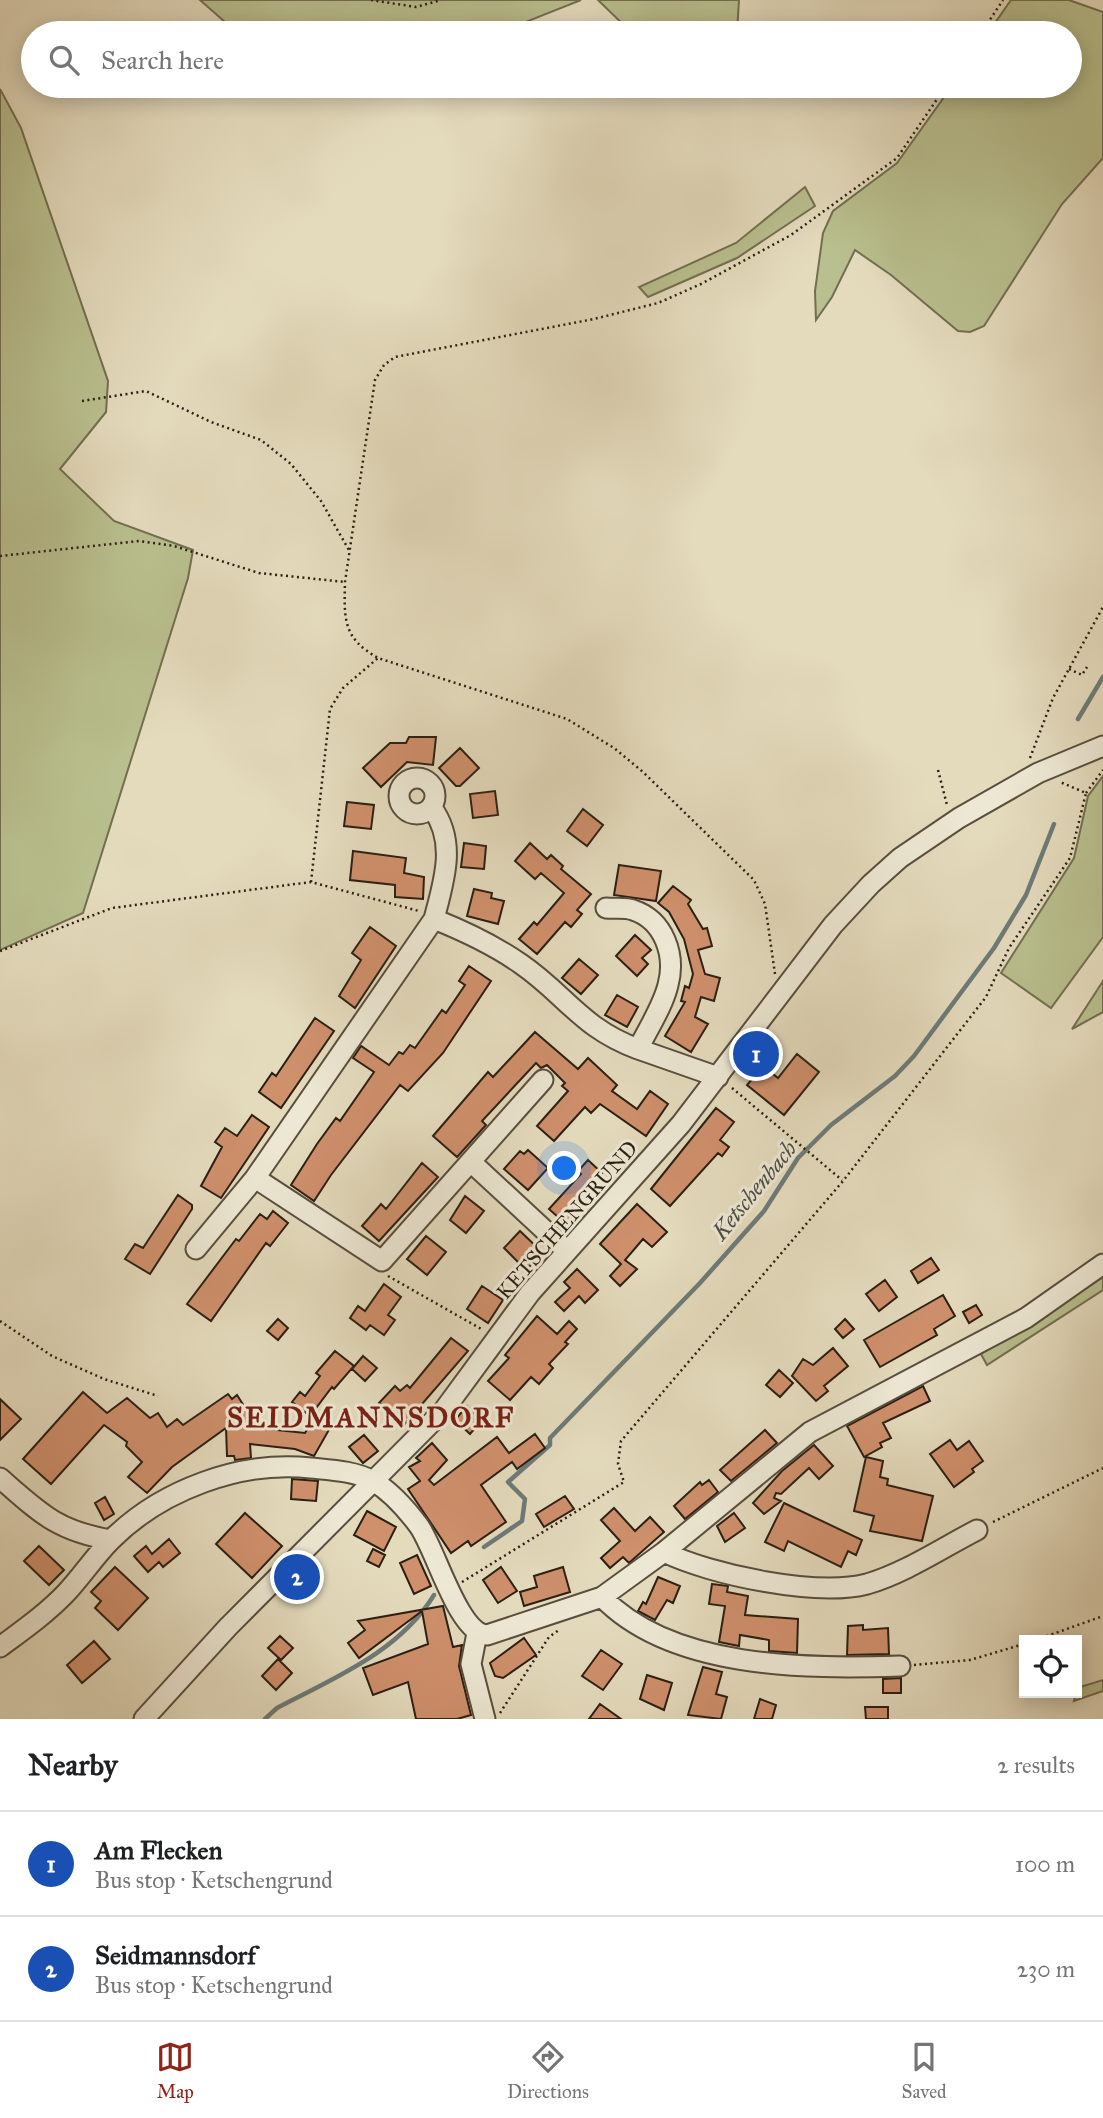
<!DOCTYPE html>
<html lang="en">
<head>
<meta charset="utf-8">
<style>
  body { margin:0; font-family:"IM FELL Great Primer",serif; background:#f6f6f6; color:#202124 }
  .controls { position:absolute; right:21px; bottom:21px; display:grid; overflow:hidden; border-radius:0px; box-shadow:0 4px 18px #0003 }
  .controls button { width:63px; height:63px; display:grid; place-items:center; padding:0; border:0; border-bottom:2px solid #e0e0e0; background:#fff; color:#202124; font:35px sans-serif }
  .you { position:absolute; left:565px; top:1169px; width:24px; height:24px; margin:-18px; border:5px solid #fff; border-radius:50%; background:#1a73e8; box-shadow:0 0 0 10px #1a73e833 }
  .badge { display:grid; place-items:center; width:46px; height:46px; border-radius:50%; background:#8f2418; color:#fff; font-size:23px; font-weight:700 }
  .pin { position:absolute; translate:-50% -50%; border:4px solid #fff; box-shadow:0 2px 7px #0006 }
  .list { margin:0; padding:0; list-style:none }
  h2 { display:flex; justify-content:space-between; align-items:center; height:91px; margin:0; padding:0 28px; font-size:30px }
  h2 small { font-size:23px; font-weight:400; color:#757577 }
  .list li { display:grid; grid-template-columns:46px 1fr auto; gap:21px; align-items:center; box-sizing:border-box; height:105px; padding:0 28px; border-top:2px solid #e0e0e0 }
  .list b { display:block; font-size:26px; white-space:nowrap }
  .list p { margin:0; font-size:23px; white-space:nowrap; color:#757577 }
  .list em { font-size:23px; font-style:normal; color:#757577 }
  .icon { flex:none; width:38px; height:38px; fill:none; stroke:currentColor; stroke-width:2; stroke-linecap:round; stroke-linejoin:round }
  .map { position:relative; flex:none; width:1103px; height:1719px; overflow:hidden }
  .search { position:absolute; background:#fff; box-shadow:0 4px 18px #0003; left:21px; right:21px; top:21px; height:77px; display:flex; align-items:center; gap:18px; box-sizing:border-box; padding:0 24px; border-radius:38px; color:#757577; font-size:26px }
  .sheet { height:301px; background:#fff }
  nav { display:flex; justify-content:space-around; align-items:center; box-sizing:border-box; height:98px; border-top:2px solid #e0e0e0; background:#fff; font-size:19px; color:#757577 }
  nav a { display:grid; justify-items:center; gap:4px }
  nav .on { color:#8f2418 }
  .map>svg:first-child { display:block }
  .green { fill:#b9bf8e; stroke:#726f51; stroke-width:2 }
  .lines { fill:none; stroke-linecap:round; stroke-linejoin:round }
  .stream { stroke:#6d7b78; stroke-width:4.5 }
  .building { fill:#cf906c; stroke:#2b1f14; stroke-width:2 }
  .minor-casing { stroke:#594e3e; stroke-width:23 }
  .path { stroke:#2b1f14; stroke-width:2.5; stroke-dasharray:2 3.5; stroke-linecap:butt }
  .minor { stroke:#ede8d4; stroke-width:19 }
  .labels { text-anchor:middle; stroke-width:6; stroke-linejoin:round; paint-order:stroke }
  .street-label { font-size:21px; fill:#2b1f14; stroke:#ede8d4 }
  .water-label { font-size:23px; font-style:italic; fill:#4c4d46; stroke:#ede8d4 }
  .district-label { font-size:28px; font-weight:bold; letter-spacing:2px; fill:#7a1f14; stroke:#ede8d4 }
</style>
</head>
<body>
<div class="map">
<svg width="1103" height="1719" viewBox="0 0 1103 1719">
  <rect width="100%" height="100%" fill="#e4dbbd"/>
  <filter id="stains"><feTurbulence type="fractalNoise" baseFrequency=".00286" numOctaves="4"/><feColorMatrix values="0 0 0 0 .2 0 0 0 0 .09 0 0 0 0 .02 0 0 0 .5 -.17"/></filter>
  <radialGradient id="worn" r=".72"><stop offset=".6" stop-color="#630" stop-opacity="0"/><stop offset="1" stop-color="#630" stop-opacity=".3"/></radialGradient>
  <path class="green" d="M200 0H581L498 33H247L226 23Z
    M598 0H739L737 33H632Z
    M1011 0H1069L1103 12V158L1062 204 984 326 970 332 958 331 891 275 855 250 832 297 816 320 815 291 823 233 833 211 897 163 952 86H1070V33H988Z
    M0 89 21 128 108 381 106 412 60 469 114 521 193 550 188 578 83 913 0 950Z
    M805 187 815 206 737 258 648 297 639 287 736 243Z
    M1103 776V937L1051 1008 1001 973 1074 858 1088 796Z
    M1103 981V1012L1072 1029Z
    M1103 1277V1290L987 1365 981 1354Z
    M1103 1680V1691L1074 1701 1077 1688Z"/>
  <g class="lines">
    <path class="stream" d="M1078 719 1103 677
      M484 1547 522 1521 525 1499 508 1482 550 1445V1438L700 1283 764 1211 798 1158 831 1125 895 1076 914 1056 994 948 1026 895 1054 824
      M265 1719 277 1708C334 1678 399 1652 434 1595"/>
  </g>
  <path class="building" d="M409 737H436L433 765 407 762 381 787 363 768 390 743H406Z
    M460 748 479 768 460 786H456L439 768Z
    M495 791 498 815 473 818 470 794Z
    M347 802 374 805 371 829 344 826Z
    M583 809 603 825 587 846 567 831Z
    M464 843 486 846 484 869 461 867Z
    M530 843 547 859 551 855 563 866 561 869 591 894 577 910 582 914 571 927 565 922 537 954 519 939 534 922 537 925 564 893 541 873 535 879 515 861Z
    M353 851 406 858 404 873 424 877 423 899 395 897V885L350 880Z
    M619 865 661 871 656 901 614 895Z
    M673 886 691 900 688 904 703 929 707 928 712 946 698 950 705 974 720 978 714 1001 701 997 695 1017 708 1024 691 1052 665 1036 685 1002 681 1001 685 986 689 988 693 974 684 939 669 912 658 903Z
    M474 889 492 893 491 898 504 901 498 924 467 916Z
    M370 927 396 946 355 1008 339 996 361 960 352 953Z
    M635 935 651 950 642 958 648 964 637 976 616 956Z
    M579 959 598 975 581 994 562 978Z
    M469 966 491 981 443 1053 408 1091 400 1085 331 1175 314 1201 291 1185 317 1144 336 1118 340 1121 374 1072 353 1058 361 1046 389 1065 399 1052 403 1054 410 1045 415 1048 442 1010 446 1013 465 985 459 981Z
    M617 995 638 1007 627 1027 605 1015Z
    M315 1018 334 1031 281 1108 259 1092 272 1073 276 1076Z
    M535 1032 578 1069 588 1058 617 1085 612 1091 637 1109 650 1091 668 1104 646 1136 600 1104 591 1113 585 1107 554 1141 537 1126 568 1091 562 1086 565 1083 547 1065 541 1068 536 1063 482 1121 486 1125 457 1157 433 1136 488 1072 493 1077Z
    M797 1054 819 1072 784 1115 747 1085 763 1066 778 1078Z
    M716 1108 734 1122 720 1140 729 1147 722 1156 718 1153 670 1206 651 1189Z
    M252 1115 269 1127 221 1198 201 1186 222 1147 215 1142 225 1128 237 1136Z
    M528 1150 548 1168 528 1190 504 1169 520 1151 524 1154Z
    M588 1160 602 1173 578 1199 586 1206 568 1226 549 1209 581 1174 578 1171Z
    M422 1163 438 1177 379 1241 362 1226 381 1204 386 1209Z
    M178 1195 192 1205V1209L150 1274 125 1259 135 1244 143 1248Z
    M465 1196 484 1211 466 1233 450 1220Z
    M637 1204 667 1232 652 1247 643 1239 625 1260 637 1269 620 1286 610 1276 621 1264 600 1244Z
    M273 1211 288 1223 270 1246 266 1243 211 1321 187 1304 236 1239 239 1241 260 1214 267 1219Z
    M520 1231 543 1253 526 1270 504 1248Z
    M426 1236 446 1252 427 1275 407 1259Z
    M931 1258 939 1270 918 1283 911 1271Z
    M577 1269 598 1290 585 1303 579 1296 564 1311 555 1302 570 1288 564 1282Z
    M885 1280 897 1297 879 1311 866 1294Z
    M384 1284 401 1297 388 1315 395 1320 384 1335 370 1325 366 1330 350 1318 358 1306 365 1311Z
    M482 1286 503 1300 488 1323 467 1309Z
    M943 1295 955 1316 934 1329 937 1335 880 1367 864 1340Z
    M976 1305 982 1315 969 1323 963 1312Z
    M537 1316 557 1334 569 1321 577 1329 565 1342 568 1344 549 1364 553 1368 539 1384 531 1377 510 1400 488 1381 509 1358 505 1355Z
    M278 1319 288 1328 278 1340 267 1331Z
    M845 1319 854 1329 843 1338 835 1329Z
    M451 1338 468 1351 403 1426 379 1403 395 1386 400 1391 407 1385 410 1388Z
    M833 1348 848 1366 824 1386 828 1391 816 1401 792 1376 803 1359 813 1365Z
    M335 1351 354 1366 334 1389 332 1387 310 1416 292 1402 300 1392 305 1396 320 1376 316 1373Z
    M363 1356 377 1368 365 1381 352 1369Z
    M779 1370 793 1383 780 1397 766 1385Z
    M923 1386 930 1401 883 1423 891 1438 880 1443 882 1447 864 1457 847 1426Z
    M83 1392 107 1413 127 1398 150 1418 158 1413 167 1427 177 1419 183 1425 228 1394 232 1399 237 1395 258 1428 305 1433 313 1419 330 1428 314 1456 295 1449 250 1444 251 1458 235 1460 234 1456H227L226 1428 172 1467 147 1493 128 1477 142 1462 126 1446 127 1442 104 1425 51 1484 23 1459Z
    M0 1399 21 1419 0 1440Z
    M467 1406 482 1420 470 1434 455 1420Z
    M765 1430 777 1443 731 1481 720 1470Z
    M535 1434 545 1448 517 1469 512 1462 481 1485 506 1522 471 1546 468 1541 451 1553 408 1489 420 1481 409 1467 420 1461 416 1458 432 1443 447 1460 429 1480 434 1485 497 1437 509 1453Z
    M364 1435 378 1451 363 1463 349 1447Z
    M950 1440 957 1450 969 1441 983 1461 972 1469 974 1472 954 1487 930 1454Z
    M814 1445 833 1466 819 1479 809 1468 781 1494 776 1493 774 1498 781 1501 764 1514 753 1503 782 1471Z
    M866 1457 883 1461 880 1477 888 1479 887 1485 933 1496 922 1541 870 1531 874 1516 854 1511Z
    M292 1479 318 1481 316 1501 291 1499Z
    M709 1480 718 1492 685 1519 674 1506 700 1482 702 1485Z
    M565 1496 574 1509 544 1527 536 1514Z
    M105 1497 114 1514 104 1520 95 1503Z
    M784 1503 862 1540 856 1555 848 1551 841 1567 788 1541 784 1551 765 1542Z
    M614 1508 635 1531 650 1517 664 1532 629 1563 623 1557 610 1568 601 1558 620 1541 601 1520Z
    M367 1511 396 1527 384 1551 354 1535Z
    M245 1513 282 1546 252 1578 216 1544Z
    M734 1513 745 1528 725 1542 717 1526Z
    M169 1539 180 1553 163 1567 159 1562 148 1572 134 1556 146 1546 152 1554Z
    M39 1546 64 1570 49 1585 24 1561Z
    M373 1549 385 1555 379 1567 367 1561Z
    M417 1555 431 1586 414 1594 400 1563Z
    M115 1567 148 1598 118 1630 95 1608 101 1601 91 1592Z
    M501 1567 517 1591 498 1603 483 1580Z
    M563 1567 570 1592 524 1606 520 1592 537 1587 534 1576Z
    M658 1577 680 1586 673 1603 667 1600 655 1620 638 1611 643 1602 646 1604Z
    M712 1584 728 1586 727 1592 748 1596 745 1615 798 1619 797 1653 769 1651V1640L740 1635 739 1646 719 1642 725 1606 709 1604Z
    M443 1606 453 1647 462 1645 459 1666 471 1715 457 1719H416L408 1682 373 1695 363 1668 428 1644 422 1611 359 1658 348 1643 365 1630 358 1621Z
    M863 1625V1630L888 1628 889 1654 847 1655 848 1626Z
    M280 1636 293 1648 281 1660 268 1648Z
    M524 1638 536 1655 503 1678 495 1676 490 1663Z
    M94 1641 110 1659 82 1683 67 1665Z
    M601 1650 622 1664 603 1690 582 1676Z
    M278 1659 292 1673 276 1690 262 1676Z
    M703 1667 722 1672 716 1694 727 1697 721 1719 688 1715Z
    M647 1675 672 1683 664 1710 640 1699Z
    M901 1678V1693H883V1679Z
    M760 1699 776 1705 772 1719H754Z
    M600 1704 621 1719H589Z
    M865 1707H888V1719H866Z"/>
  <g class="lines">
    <defs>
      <path id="minor" d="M399 796a18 18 0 1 1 36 0a18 18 0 1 1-36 0Z
        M432 808C457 842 444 881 434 919 464 931 494 945 521 964 566 995 581 1028 638 1049
        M606 908C614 909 625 907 633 910 664 920 676 955 668 985 663 1006 648 1029 638 1049L718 1077
        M471 1162 567 1251
        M255 1178 382 1261 543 1080
        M196 1249 255 1178 434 919
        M0 1478C40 1513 57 1531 111 1540
        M664 1552C711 1575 817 1597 867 1584 905 1573 942 1548 977 1530
        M602 1597C671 1669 806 1669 900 1666
        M477 1633 471 1664 485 1719
        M0 1647C23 1630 47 1613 66 1593 82 1576 95 1556 111 1540 161 1490 241 1460 311 1468 331 1470 355 1471 373 1481 390 1491 407 1510 419 1526 436 1550 458 1633 487 1635L602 1597 664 1552 810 1432 1026 1318 1103 1264
        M144 1719 228 1627 444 1410 530 1293 681 1124 833 925 871 884 900 858 959 818 1038 773 1103 746"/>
    </defs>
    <use href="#minor" class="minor-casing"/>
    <path class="path" d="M371 0 416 7 441 0
      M981 33 1003 0
      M82 401 146 391 211 422 261 440 291 464 321 501 350 552
      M0 556 139 541 174 546 259 573 345 582
      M1069 669 1082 675 1087 667
      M1030 758 1053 698 1103 607
      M938 770 947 805
      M1086 793 1103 770
      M311 882 330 709 343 688 378 658
      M0 951 112 908 311 882 419 911
      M775 974 765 904 754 880 643 772 614 748 567 719 378 658C343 638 344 620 345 582L375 380 384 365 395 357 594 319 658 303 701 284 791 235 897 158 946 86
      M732 1088 842 1180
      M388 1276 483 1330
      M0 1321 52 1356 104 1379 158 1396
      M993 1522 1103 1468
      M462 1582 624 1482 618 1464 621 1441 843 1181 986 997 1009 948 1070 858 1086 793 1060 782
      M1036 1640 1103 1616
      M914 1665 970 1660 1024 1644
      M500 1713 549 1637 559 1630"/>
    <use href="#minor" class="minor"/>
  </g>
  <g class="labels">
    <g class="street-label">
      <text transform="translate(567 1220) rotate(-49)" y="7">KETSCHENGRUND</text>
    </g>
    <g class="water-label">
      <text transform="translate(754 1190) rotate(-51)" y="8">Ketschenbach</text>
    </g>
    <g class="district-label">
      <text x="371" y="1427">SEIDMANNSDORF</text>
    </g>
  </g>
  <rect width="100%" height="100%" filter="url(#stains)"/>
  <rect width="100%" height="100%" fill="url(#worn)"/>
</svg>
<div class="controls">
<button><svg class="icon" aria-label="locate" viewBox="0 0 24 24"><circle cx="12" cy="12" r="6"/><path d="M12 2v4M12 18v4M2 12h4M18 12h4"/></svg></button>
</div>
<div class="you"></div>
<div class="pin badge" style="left:756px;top:1054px;background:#1a4fb4">1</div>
<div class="pin badge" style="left:297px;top:1577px;background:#1a4fb4">2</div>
<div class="search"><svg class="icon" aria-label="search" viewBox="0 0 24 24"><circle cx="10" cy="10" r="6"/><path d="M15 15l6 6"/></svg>Search here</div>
</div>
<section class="sheet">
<h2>Nearby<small>2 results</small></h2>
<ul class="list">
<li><span class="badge" style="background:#1a4fb4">1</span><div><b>Am Flecken</b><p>Bus stop · Ketschengrund</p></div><em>100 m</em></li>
<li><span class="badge" style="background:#1a4fb4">2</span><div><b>Seidmannsdorf</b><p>Bus stop · Ketschengrund</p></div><em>230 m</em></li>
</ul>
</section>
<nav>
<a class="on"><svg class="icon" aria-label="map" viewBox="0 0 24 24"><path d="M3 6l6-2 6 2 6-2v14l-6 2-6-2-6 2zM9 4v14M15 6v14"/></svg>Map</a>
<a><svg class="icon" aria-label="directions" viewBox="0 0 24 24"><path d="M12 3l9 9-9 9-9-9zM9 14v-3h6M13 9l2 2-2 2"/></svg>Directions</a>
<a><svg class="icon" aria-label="saved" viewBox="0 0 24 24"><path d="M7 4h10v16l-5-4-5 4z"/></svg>Saved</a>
</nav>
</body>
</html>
